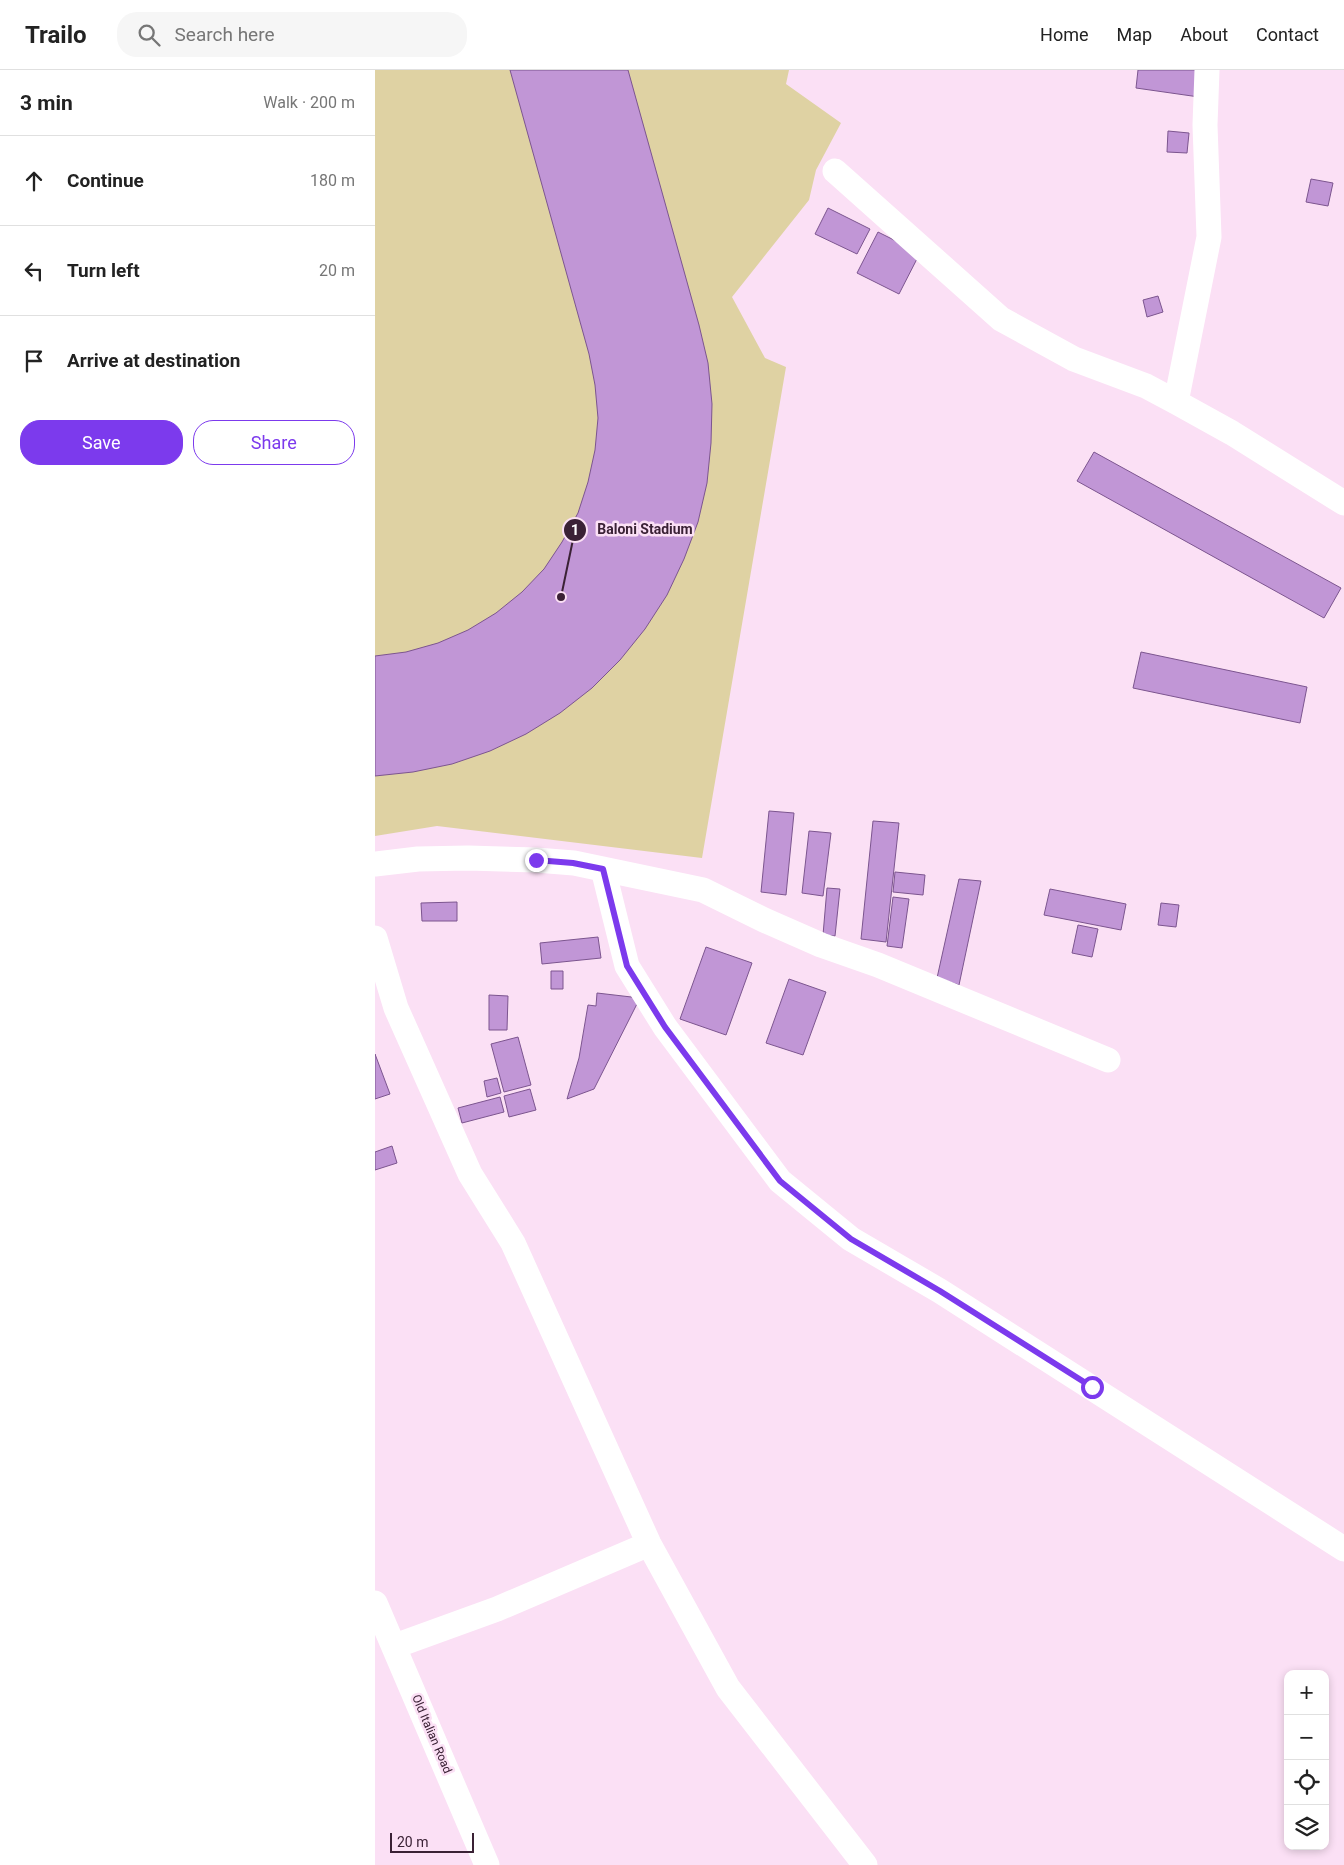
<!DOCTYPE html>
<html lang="en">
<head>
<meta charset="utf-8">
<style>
  body { margin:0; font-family:Roboto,sans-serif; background:#f6f6f6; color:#222 }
  .controls { position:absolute; right:15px; bottom:15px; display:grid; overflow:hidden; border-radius:10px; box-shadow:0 2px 8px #0003 }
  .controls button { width:45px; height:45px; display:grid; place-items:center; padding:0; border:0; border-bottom:1px solid #e0e0e0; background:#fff; color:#222; font:25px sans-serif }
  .scale { position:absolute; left:15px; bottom:12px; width:84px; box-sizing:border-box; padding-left:5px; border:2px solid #3a2135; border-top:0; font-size:14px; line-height:18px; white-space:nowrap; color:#3a2135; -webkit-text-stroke:4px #fbe0f5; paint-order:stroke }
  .stop { position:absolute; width:15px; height:15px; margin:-11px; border:4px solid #7c3aed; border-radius:50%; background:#fff }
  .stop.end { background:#7c3aed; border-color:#fff; box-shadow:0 1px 5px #0008 }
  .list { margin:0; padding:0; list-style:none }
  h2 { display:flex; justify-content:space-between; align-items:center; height:65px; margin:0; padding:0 20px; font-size:21px }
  h2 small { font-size:16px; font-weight:400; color:#767676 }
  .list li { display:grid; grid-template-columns:32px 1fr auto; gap:15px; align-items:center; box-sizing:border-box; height:90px; padding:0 20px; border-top:1px solid #e0e0e0 }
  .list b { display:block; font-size:19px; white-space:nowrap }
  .list em { font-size:16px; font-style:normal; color:#767676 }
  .actions { display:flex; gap:10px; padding:15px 20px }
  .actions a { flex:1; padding:11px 0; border:1px solid #7c3aed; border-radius:20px; text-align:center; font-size:18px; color:#7c3aed }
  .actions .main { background:#7c3aed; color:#fff }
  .icon { flex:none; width:28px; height:28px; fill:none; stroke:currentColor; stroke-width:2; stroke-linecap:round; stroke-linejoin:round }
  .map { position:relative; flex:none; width:969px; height:1795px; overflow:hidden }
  header { display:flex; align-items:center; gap:30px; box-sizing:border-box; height:70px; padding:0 25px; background:#fff; border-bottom:1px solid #e0e0e0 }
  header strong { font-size:24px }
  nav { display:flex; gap:28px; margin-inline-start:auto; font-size:18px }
  .search { width:350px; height:45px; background:#f6f6f6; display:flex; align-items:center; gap:12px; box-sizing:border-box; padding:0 18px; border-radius:20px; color:#767676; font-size:19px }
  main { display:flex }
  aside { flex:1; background:#fff }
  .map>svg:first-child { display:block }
  .green { fill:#dfd2a3 }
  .building { fill:#c196d6; stroke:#7c558f }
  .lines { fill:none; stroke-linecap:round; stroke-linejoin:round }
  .minor { stroke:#fff; stroke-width:25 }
  .route { stroke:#7c3aed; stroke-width:6 }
  .labels { text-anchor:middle; stroke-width:5; stroke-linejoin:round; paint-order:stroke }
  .street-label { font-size:12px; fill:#3a2135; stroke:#fbe0f5 }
  .leader { fill:none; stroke:#3a2135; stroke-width:2 }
  .callout-dot { fill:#3a2135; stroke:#fbe0f5; stroke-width:2 }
  .mark-label { font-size:15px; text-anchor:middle; font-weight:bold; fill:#fff }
  .callout-label { font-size:14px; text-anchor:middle; font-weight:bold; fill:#3a2135; stroke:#fbe0f5; stroke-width:5; stroke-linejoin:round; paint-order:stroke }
</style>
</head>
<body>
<header>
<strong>Trailo</strong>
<div class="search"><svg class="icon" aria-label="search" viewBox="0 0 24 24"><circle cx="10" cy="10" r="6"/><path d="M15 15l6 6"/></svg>Search here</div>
<nav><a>Home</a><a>Map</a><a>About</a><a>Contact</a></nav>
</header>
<main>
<aside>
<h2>3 min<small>Walk · 200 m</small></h2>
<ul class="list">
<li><svg class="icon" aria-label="ahead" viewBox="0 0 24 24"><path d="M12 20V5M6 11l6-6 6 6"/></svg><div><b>Continue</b></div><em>180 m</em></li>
<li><svg class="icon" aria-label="left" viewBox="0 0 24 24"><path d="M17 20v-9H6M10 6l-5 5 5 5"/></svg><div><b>Turn left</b></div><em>20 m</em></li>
<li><svg class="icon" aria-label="arrive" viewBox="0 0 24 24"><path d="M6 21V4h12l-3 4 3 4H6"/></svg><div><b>Arrive at destination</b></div></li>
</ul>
<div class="actions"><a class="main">Save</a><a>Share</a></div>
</aside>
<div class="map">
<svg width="969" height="1795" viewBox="0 0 969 1795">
  <rect width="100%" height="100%" fill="#fbe0f5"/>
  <path class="green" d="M0 0H414L411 14 466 53 441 100 434 130 357 227 390 288 411 297 327 788 62 756 0 766Z"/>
  <path class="building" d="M135 0H253L324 255 333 293 337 334 336 373 332 413 323 452 309 489 292 525 270 559 245 590 217 618 185 643 151 664 115 681 77 694 38 702 0 706V586L31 582 63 573 93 560 121 543 147 522 169 499 187 472 203 443 213 412 220 380 223 348 220 315 214 284Z
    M763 0H828L824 27 761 18Z
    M793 61 814 63 812 83 792 82Z
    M936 109 958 113 953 136 931 132Z
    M453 138 495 159 482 184 440 164Z
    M503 162 545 183 524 224 482 203Z
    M783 226 788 242 772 247 768 230Z
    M719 382 966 518 949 548 702 411Z
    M766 582 932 617 925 653 758 618Z
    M394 741 419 743 411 825 386 822Z
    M498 751 524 753 511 872 486 869Z
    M434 761 456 763 448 826 427 823Z
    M520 802 550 805 548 825 518 822Z
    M584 809 606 811 584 915 562 908Z
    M452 818 465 819 460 866 448 865Z
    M675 819 751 834 746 860 669 845Z
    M518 827 534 829 527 878 512 876Z
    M82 832V851H47L46 833Z
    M786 833 804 835 801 857 783 855Z
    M703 855 723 859 717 887 697 883Z
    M223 867 226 888 167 894 165 873Z
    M331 877 377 893 351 965 305 949Z
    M176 901H188V919H176Z
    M414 909 451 922 428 985 391 973Z
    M222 923 265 928 219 1019 192 1029 204 988 213 935 221 936Z
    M114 925 133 926 132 960H114Z
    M143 967 156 1015 129 1022 116 974Z
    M0 984 15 1024 0 1029Z
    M122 1008 126 1023 112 1027 109 1011Z
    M155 1019 161 1040 134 1047 129 1026Z
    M125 1027 129 1042 87 1053 83 1038Z
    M17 1076 22 1093 0 1100V1082Z"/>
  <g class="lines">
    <path class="minor" d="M460 101 626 249 699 289 771 316 801 332 857 363 969 433
      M801 332 834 167 830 55 832 0
      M0 794 43 789 93 788 161 790 199 793 328 820 389 850 446 875 503 895 733 990
      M228 799 252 896 290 957 405 1111 476 1169 565 1221 969 1479
      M0 868 21 938 95 1104 138 1173 274 1474 353 1618 490 1795
      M0 1533 112 1795
      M20 1576 122 1539 274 1474"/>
  </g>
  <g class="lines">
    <path class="route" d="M161 790 198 793 228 799 252 896 290 957 405 1111 476 1169 565 1221 717 1317"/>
  </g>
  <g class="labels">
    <g class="street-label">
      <text transform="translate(57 1664) rotate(67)" y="4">Old Italian Road</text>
    </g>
  </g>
  <path class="leader" d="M186 527L200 460"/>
  <g class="callout-dot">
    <circle cx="186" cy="527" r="5"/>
    <circle cx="200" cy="460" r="12"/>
  </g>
  <g class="mark-label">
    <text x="200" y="465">1</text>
  </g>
  <g class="callout-label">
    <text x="270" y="464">Baloni Stadium</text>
  </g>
</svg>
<div class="controls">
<button>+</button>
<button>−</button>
<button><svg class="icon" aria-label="locate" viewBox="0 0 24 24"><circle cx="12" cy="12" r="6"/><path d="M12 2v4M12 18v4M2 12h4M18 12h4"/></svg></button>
<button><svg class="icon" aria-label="layers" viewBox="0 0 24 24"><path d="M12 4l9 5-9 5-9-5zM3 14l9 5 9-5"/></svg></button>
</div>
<div class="scale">20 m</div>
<div class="stop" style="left:717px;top:1317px"></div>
<div class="stop end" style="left:161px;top:790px"></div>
</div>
</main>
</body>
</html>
